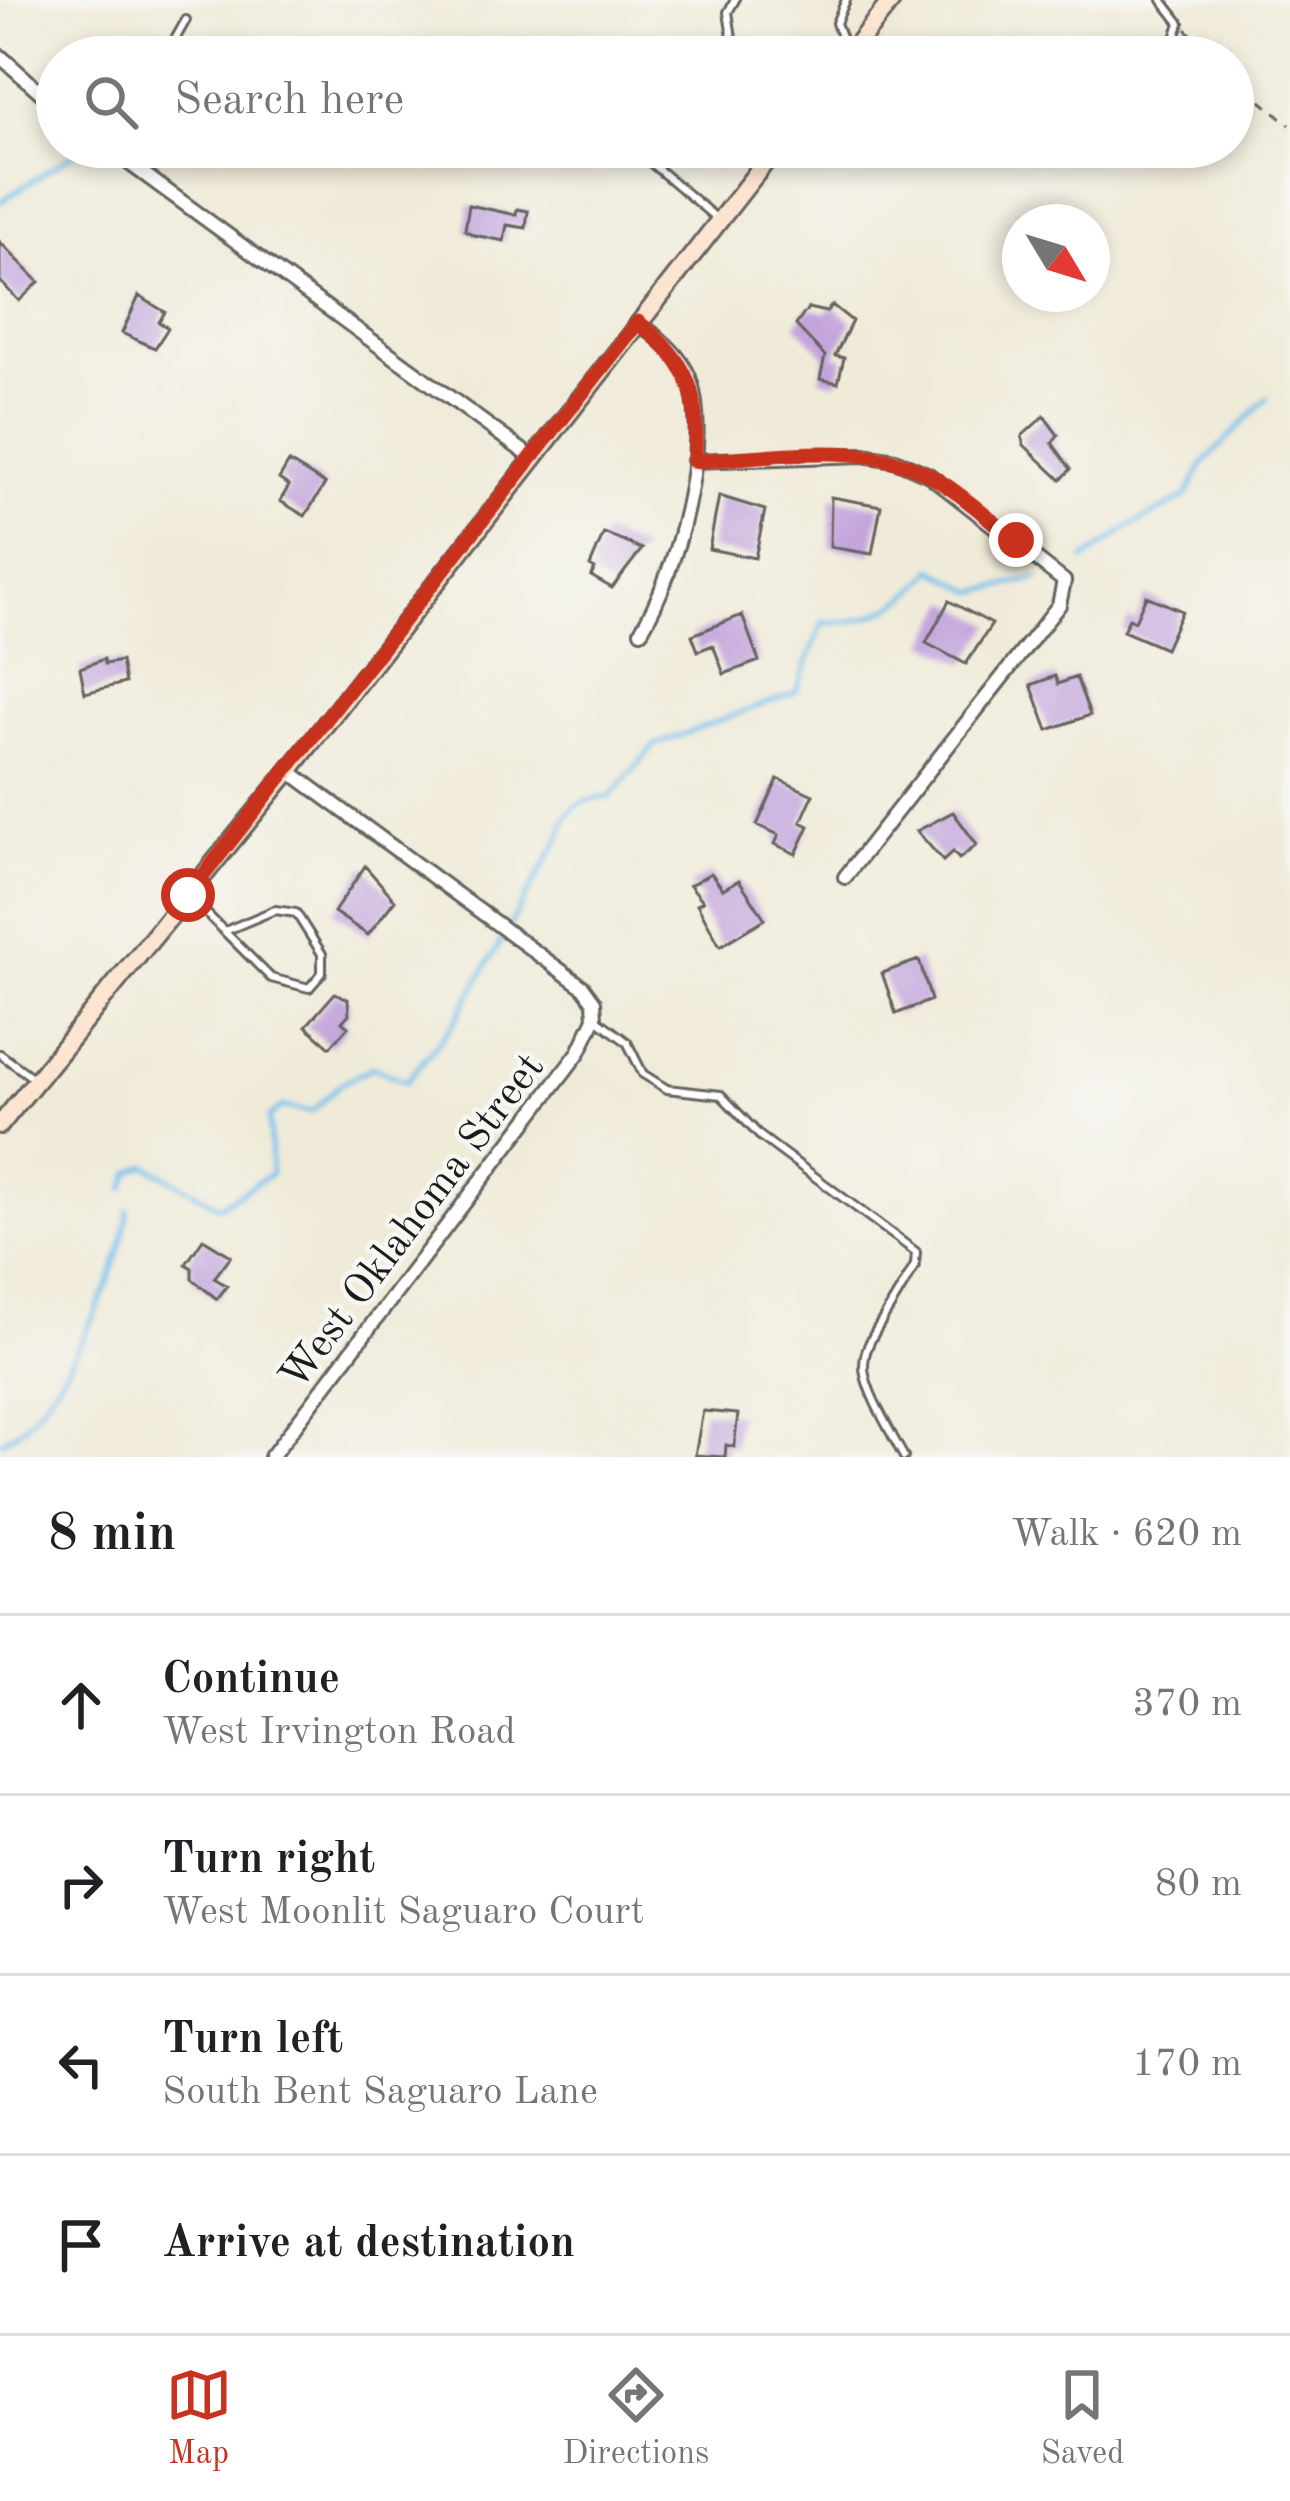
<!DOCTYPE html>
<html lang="en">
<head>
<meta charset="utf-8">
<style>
  body { margin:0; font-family:"Old Standard TT",serif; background:#f6f6f6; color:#202124 }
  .compass { position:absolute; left:1002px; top:204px; width:108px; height:108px; border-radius:50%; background:#fff; box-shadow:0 6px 18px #0003; rotate:128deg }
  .stop { position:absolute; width:36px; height:36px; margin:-27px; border:9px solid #c8321e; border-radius:50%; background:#fff }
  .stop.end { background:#c8321e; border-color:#fff; box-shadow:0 3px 12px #0008 }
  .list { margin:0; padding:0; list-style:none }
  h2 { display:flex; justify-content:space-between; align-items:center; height:156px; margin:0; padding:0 48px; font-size:51px }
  h2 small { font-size:39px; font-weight:400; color:#757577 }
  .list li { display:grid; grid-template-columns:78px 1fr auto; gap:36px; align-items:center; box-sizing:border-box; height:180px; padding:0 48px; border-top:3px solid #e0e0e0 }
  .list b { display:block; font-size:45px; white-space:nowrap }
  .list p { margin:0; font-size:39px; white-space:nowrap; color:#757577 }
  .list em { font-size:39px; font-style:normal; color:#757577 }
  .icon { flex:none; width:66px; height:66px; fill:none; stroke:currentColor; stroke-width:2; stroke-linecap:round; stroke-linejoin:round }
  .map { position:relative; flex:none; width:1290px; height:1457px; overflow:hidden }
  .search { position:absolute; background:#fff; box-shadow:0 6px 18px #0003; left:36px; right:36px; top:36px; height:132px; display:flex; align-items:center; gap:30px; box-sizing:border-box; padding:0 42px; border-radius:66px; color:#757577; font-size:45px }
  .sheet { height:876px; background:#fff }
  nav { display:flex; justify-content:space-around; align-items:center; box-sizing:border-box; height:168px; border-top:3px solid #e0e0e0; background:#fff; font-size:33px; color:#757577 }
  nav a { display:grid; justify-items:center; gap:6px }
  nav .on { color:#c8321e }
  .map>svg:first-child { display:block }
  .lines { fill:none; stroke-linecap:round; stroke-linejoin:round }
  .stream { stroke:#72c0ed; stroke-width:4.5 }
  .building { fill:#c3a5dc }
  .service-casing { stroke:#66645e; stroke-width:12 }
  .minor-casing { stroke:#66645e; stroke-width:18 }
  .secondary-casing { stroke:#66645e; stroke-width:22 }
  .path { stroke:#66645e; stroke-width:3; stroke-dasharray:9 9; stroke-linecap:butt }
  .service { stroke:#fff; stroke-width:6 }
  .minor { stroke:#fff; stroke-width:12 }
  .secondary { stroke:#fce5d0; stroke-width:16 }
  .route { stroke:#c8321e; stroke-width:15 }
  .labels { text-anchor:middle; stroke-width:9; stroke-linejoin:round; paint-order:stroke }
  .street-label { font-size:42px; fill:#1c1c1c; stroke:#f6f6f2 }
</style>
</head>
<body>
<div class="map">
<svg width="1290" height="1457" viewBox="0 0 1290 1457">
  <rect width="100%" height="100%" fill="#f6f6f2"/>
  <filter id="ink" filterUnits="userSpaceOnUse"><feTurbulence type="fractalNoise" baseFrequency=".00833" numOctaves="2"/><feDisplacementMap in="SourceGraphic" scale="24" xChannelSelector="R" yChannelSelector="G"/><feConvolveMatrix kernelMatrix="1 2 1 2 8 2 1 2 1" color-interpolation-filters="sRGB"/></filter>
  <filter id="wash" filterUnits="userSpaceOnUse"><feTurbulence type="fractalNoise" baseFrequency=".004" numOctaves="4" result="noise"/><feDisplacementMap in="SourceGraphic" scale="48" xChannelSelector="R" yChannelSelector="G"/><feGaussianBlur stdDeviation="2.7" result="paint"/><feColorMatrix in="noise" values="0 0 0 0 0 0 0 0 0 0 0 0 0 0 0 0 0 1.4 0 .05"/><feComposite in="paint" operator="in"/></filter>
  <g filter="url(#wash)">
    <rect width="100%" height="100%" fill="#f0ebd9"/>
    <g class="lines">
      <path class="stream" d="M0 202 84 147
        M1084 560 1126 529 1186 497 1203 464 1267 398
        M124 1189 130 1173 146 1165 219 1206 271 1174 269 1117 282 1107 312 1112 340 1084 373 1067 406 1082 454 1023 561 836C566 805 581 800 610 797L655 745 796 692 823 622C864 626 909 605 933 569L975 592 1037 579
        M0 1441C49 1427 127 1262 128 1210"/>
    </g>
    <g id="blocks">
      <path class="building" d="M469 205 516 215 517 209 528 211 526 228 507 225 504 241 474 235 465 230Z
        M0 242 39 282 19 301 0 281Z
        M139 296 165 312 159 322 168 328 155 348 122 333Z
        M832 305 852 321 835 356 844 358 838 383 820 379 825 356 796 325 808 308 826 312Z
        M1044 416 1058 435 1052 443 1071 469 1061 480 1024 445 1022 436Z
        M289 462 325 484 305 516 280 501 289 486 279 479Z
        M719 496 765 510 755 558 709 549Z
        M831 497 881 506 872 554 830 547Z
        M604 533 642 549 612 588 591 576 595 569 590 566Z
        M1146 596 1182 611 1165 649 1123 631 1129 618 1135 621Z
        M949 601 992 624 966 664 926 643Z
        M742 615 759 661 724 674 713 645 698 651 692 635Z
        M104 659 105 664 121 661 125 683 85 693 80 668Z
        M1055 676 1058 684 1076 677 1090 715 1048 730 1031 685Z
        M778 779 813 795 801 822 809 826 796 854 775 844 779 835 757 825Z
        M953 812 977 845 959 859 953 852 943 861 917 831Z
        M365 866 395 900 368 935 334 912Z
        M711 873 723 889 739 880 765 919 720 946 697 904 703 901 690 885Z
        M919 960 931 1000 896 1014 882 973Z
        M335 993 348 999 349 1014 342 1022 348 1027 330 1047 306 1026Z
        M203 1239 231 1256 214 1278 227 1286 217 1299 192 1279V1268L186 1264Z
        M703 1411 738 1414 734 1447 726 1445 725 1457 695 1455Z"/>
    </g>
  </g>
  <g filter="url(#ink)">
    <use href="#blocks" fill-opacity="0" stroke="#66645e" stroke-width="3"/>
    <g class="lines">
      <defs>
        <path id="service" d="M846 0 836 23 847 53
          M477 43 501 57
          M165 57 186 20
          M735 57 728 12 735 0
          M1151 57 1175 38 1180 23 1162 0
          M632 147 716 218
          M139 168 143 147
          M190 897 271 978 309 988 322 973V954L296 913 275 910 225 931
          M595 1018 627 1042 643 1074 667 1089 721 1095 760 1136 916 1252 915 1265C857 1370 842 1345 904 1457
          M0 1054 33 1078"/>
        <path id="minor" d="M0 56 57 107
          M107 147 531 457
          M638 322C658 338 679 352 689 377 713 442 676 574 641 631
          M694 461 863 455 895 460 929 475 1064 581 1059 605 845 877
          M271 1457 579 1052 595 1018 594 1002 583 987 289 771"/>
        <path id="secondary" d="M847 57 892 0
          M0 1125 289 771 777 147"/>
      </defs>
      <use href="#service" class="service-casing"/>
      <use href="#minor" class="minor-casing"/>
      <use href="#secondary" class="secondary-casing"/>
      <path class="path" d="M1186 29 1213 57
        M1233 78 1290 125"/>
      <use href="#service" class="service"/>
      <use href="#minor" class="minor"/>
      <use href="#secondary" class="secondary"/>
    </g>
  </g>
  <g class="lines" filter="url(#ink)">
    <path class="route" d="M188 895 638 322C691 364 700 394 694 461 766 458 859 439 925 473 958 490 987 518 1016 540"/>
  </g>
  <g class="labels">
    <g class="street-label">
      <text transform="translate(410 1220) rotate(-53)" y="15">West Oklahoma Street</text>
    </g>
  </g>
</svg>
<svg class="compass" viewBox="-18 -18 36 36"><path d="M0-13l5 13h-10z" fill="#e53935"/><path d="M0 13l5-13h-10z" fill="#757577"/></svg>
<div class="stop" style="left:188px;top:895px"></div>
<div class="stop end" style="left:1016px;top:540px"></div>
<div class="search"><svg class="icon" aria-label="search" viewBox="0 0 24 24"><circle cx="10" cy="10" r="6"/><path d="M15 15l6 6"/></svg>Search here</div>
</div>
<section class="sheet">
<h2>8 min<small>Walk · 620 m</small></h2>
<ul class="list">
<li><svg class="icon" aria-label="ahead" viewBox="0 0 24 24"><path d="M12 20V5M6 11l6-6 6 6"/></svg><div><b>Continue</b><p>West Irvington Road</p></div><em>370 m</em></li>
<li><svg class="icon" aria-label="right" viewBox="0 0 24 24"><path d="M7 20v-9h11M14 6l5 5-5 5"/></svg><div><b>Turn right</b><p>West Moonlit Saguaro Court</p></div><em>80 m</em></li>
<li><svg class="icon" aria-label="left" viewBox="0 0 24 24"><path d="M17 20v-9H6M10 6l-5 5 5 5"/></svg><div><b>Turn left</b><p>South Bent Saguaro Lane</p></div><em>170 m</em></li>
<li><svg class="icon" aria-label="arrive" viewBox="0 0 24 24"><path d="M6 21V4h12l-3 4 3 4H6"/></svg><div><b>Arrive at destination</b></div></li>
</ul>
</section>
<nav>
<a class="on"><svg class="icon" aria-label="map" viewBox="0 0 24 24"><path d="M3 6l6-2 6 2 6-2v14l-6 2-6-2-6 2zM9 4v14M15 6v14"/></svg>Map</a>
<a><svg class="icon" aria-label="directions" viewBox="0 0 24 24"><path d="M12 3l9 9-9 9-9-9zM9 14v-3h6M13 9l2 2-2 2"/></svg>Directions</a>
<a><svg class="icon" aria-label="saved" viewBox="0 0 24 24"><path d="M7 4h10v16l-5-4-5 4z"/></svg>Saved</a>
</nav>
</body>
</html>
